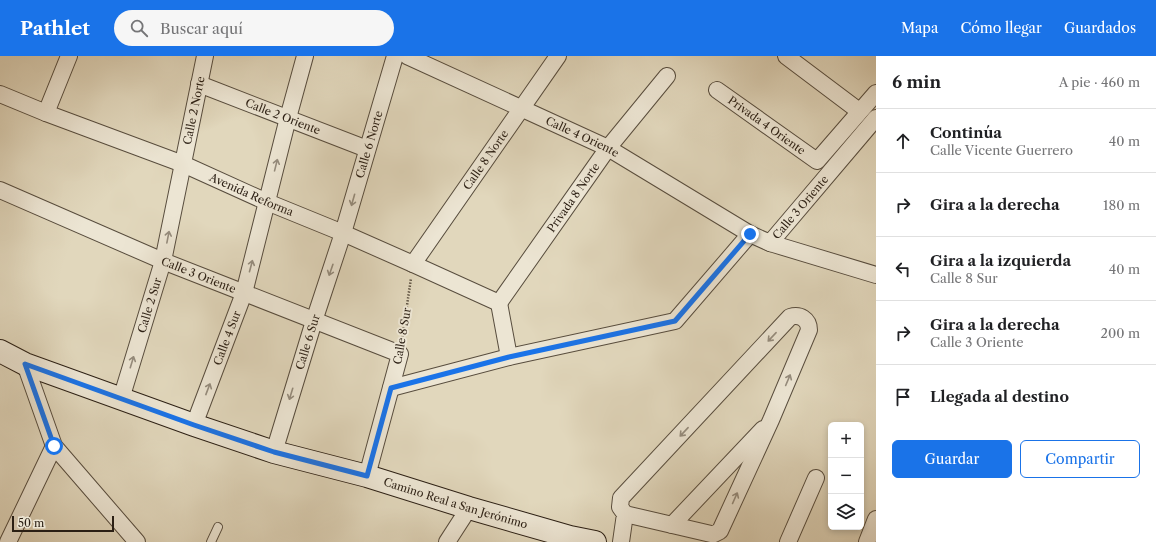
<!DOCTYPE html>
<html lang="es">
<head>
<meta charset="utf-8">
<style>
  body { margin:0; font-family:"Libre Caslon Text",serif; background:#f6f6f6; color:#202124 }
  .controls { position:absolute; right:12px; bottom:12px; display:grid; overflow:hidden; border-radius:6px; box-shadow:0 2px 6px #0003 }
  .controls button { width:36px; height:36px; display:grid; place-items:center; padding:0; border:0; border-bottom:1px solid #e0e0e0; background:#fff; color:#202124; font:20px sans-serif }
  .scale { position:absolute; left:12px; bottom:10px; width:102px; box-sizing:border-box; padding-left:4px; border:2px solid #2b1f14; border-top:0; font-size:11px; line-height:14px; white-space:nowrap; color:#2b1f14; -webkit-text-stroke:3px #ece5d3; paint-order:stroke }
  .stop { position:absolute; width:12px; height:12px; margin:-9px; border:3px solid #1a73e8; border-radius:50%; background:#fff }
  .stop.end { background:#1a73e8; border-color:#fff; box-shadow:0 1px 4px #0008 }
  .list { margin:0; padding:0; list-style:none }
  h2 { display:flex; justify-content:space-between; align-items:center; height:52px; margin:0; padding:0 16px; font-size:17px }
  h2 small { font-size:13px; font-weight:400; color:#757577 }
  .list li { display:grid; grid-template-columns:26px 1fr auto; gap:12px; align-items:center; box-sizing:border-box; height:64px; padding:0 16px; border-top:1px solid #e0e0e0 }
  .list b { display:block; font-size:15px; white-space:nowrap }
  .list p { margin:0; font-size:13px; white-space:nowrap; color:#757577 }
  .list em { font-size:13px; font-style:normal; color:#757577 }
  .actions { display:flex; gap:8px; padding:12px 16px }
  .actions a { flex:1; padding:9px 0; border:1px solid #1a73e8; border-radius:6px; text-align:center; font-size:14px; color:#1a73e8 }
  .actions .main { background:#1a73e8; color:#fff }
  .icon { flex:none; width:22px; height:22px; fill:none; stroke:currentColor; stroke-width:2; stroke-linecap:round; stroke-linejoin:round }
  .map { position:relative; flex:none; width:876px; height:486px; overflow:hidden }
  header { display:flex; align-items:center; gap:24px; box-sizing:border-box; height:56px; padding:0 20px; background:#1a73e8; color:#fff }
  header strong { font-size:19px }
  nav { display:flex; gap:22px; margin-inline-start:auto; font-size:14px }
  .search { width:280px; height:36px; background:#f6f6f6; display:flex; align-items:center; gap:10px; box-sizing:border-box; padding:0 14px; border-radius:22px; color:#757577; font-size:15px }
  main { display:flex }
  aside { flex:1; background:#fff }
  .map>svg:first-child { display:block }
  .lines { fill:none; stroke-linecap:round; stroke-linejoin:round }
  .lane-casing { stroke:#584d3e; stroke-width:10 }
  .street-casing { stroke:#584d3e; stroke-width:18 }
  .secondary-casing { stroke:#2b1f14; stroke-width:24 }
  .path { stroke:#2b1f14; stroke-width:2.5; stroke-dasharray:1 2; stroke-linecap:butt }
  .lane { stroke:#ece5d3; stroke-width:8 }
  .street { stroke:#ece5d3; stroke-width:16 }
  .secondary { stroke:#ece5d3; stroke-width:22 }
  .oneway { stroke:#958c7d }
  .route { stroke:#1a73e8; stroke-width:5 }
  .labels { text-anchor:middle; stroke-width:4; stroke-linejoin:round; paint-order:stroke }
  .street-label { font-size:11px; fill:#2b1f14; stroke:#ece5d3 }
</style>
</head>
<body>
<header>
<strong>Pathlet</strong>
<div class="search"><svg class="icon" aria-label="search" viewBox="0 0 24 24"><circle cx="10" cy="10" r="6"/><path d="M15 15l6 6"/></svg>Buscar aquí</div>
<nav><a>Mapa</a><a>Cómo llegar</a><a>Guardados</a></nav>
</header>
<main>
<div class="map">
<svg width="876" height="486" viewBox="0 0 876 486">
  <rect width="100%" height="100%" fill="#e1d7bc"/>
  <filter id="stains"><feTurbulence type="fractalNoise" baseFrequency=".005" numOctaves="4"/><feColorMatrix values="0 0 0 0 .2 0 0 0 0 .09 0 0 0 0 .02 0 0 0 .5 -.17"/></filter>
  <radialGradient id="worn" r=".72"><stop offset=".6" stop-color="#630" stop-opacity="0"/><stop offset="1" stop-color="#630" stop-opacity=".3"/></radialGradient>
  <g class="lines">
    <defs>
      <path id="lane" d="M211 486 218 471"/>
      <g id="street">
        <path id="s1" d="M407 0 608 92 750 178 770 187 876 62"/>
        <path d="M786 0 859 55"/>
        <path id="s2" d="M199 28 367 93"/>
        <path id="s3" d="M717 34 817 105 876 37"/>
        <path id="s4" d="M0 38 46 57 183 108 267 146 343 177 413 208 499 247"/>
        <path d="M46 57 69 0"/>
        <path id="s5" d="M0 134 163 205 400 298 367 420"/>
        <path d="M770 187 876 219"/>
        <path id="s6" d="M413 208 558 0"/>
        <path id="s7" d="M499 247 608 92 667 20"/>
        <path d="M499 247 509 301"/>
        <path d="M25 308 54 390 137 486"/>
        <path d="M391 332 509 301 675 265 750 178"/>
        <path id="s8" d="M121 343 163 205 205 0"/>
        <path id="s9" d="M194 369 244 237 288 62 305 0"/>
        <path id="s10" d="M274 396 314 265 343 177 395 0"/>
        <path d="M672 469 763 373"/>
        <path d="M8 486 54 390"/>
        <path d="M447 486 469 452"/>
        <path d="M621 486 625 458 620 451 621 442 790 261C800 258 809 263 809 274L771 364 720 475 714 478H711L625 458"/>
        <path d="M788 486 816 422"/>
        <path d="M867 486 876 463"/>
      </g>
      <g id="secondary">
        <path id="s11" d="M0 295 25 308 194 369 274 396 367 420 469 452 570 481 595 486"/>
      </g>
    </defs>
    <use href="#lane" class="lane-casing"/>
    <use href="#street" class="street-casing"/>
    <use href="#secondary" class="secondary-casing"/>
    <path class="path" d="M402 284 411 222"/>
    <use href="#lane" class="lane"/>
    <use href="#street" class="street"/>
    <use href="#secondary" class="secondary"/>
  </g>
  <defs><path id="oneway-shaft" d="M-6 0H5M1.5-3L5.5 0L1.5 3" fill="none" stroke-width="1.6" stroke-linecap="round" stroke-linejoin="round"/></defs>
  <g class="oneway">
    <use href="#oneway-shaft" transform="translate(276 109) rotate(-76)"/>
    <use href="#oneway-shaft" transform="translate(353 144) rotate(106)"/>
    <use href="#oneway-shaft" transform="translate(168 181) rotate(-79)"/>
    <use href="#oneway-shaft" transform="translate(251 210) rotate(-75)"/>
    <use href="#oneway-shaft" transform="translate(331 214) rotate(109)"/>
    <use href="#oneway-shaft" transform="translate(772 281) rotate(133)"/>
    <use href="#oneway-shaft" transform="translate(132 306) rotate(-73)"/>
    <use href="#oneway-shaft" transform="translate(788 324) rotate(-67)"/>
    <use href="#oneway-shaft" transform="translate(208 333) rotate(-69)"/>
    <use href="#oneway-shaft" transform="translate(291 338) rotate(107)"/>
    <use href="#oneway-shaft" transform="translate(684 376) rotate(133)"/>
    <use href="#oneway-shaft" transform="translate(735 442) rotate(-66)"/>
  </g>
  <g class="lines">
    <path class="route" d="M54 390 25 308 194 369 274 396 367 420 391 332 509 301 675 265 750 178"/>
  </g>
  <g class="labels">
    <g class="street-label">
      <text dy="4" stroke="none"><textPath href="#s8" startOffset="298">Calle 2 Norte</textPath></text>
      <text dy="4" stroke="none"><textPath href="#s2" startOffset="90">Calle 2 Oriente</textPath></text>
      <text dy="4" stroke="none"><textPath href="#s3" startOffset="61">Privada 4 Oriente</textPath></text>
      <text dy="4" stroke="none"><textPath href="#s1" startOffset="193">Calle 4 Oriente</textPath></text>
      <text dy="4" stroke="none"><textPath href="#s10" startOffset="322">Calle 6 Norte</textPath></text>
      <text dy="4" stroke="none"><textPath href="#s6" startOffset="127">Calle 8 Norte</textPath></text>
      <text dy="4" stroke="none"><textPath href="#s4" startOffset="271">Avenida Reforma</textPath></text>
      <text dy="4" stroke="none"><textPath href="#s7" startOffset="129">Privada 8 Norte</textPath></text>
      <text dy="4" stroke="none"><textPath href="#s1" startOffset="456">Calle 3 Oriente</textPath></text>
      <text dy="4" stroke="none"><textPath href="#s5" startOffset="216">Calle 3 Oriente</textPath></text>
      <text dy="4" stroke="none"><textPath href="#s8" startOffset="98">Calle 2 Sur</textPath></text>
      <text transform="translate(402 280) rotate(-80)" y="4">Calle 8 Sur</text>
      <text dy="4" stroke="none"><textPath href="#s9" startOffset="93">Calle 4 Sur</textPath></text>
      <text dy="4" stroke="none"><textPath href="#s10" startOffset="115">Calle 6 Sur</textPath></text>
      <text dy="4" stroke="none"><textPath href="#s11" startOffset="481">Camino Real a San Jerónimo</textPath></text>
    </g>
  </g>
  <rect width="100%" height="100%" filter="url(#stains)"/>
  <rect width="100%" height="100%" fill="url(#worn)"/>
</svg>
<div class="controls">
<button>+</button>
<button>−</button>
<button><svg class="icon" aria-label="layers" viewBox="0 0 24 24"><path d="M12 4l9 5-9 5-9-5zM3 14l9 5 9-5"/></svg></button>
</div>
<div class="scale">50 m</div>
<div class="stop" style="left:54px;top:390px"></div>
<div class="stop end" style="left:750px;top:178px"></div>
</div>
<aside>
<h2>6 min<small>A pie · 460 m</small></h2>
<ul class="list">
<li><svg class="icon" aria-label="ahead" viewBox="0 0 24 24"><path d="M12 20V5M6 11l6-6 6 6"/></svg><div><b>Continúa</b><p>Calle Vicente Guerrero</p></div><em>40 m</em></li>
<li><svg class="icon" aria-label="right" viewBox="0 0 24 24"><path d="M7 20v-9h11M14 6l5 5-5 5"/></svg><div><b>Gira a la derecha</b></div><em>180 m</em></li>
<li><svg class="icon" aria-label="left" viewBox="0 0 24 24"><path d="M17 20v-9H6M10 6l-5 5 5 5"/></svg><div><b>Gira a la izquierda</b><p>Calle 8 Sur</p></div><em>40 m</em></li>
<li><svg class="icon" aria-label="right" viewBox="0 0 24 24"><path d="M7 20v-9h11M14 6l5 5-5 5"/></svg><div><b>Gira a la derecha</b><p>Calle 3 Oriente</p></div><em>200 m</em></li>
<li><svg class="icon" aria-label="arrive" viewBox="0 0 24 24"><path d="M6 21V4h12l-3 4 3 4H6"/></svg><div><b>Llegada al destino</b></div></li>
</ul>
<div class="actions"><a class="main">Guardar</a><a>Compartir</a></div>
</aside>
</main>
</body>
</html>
